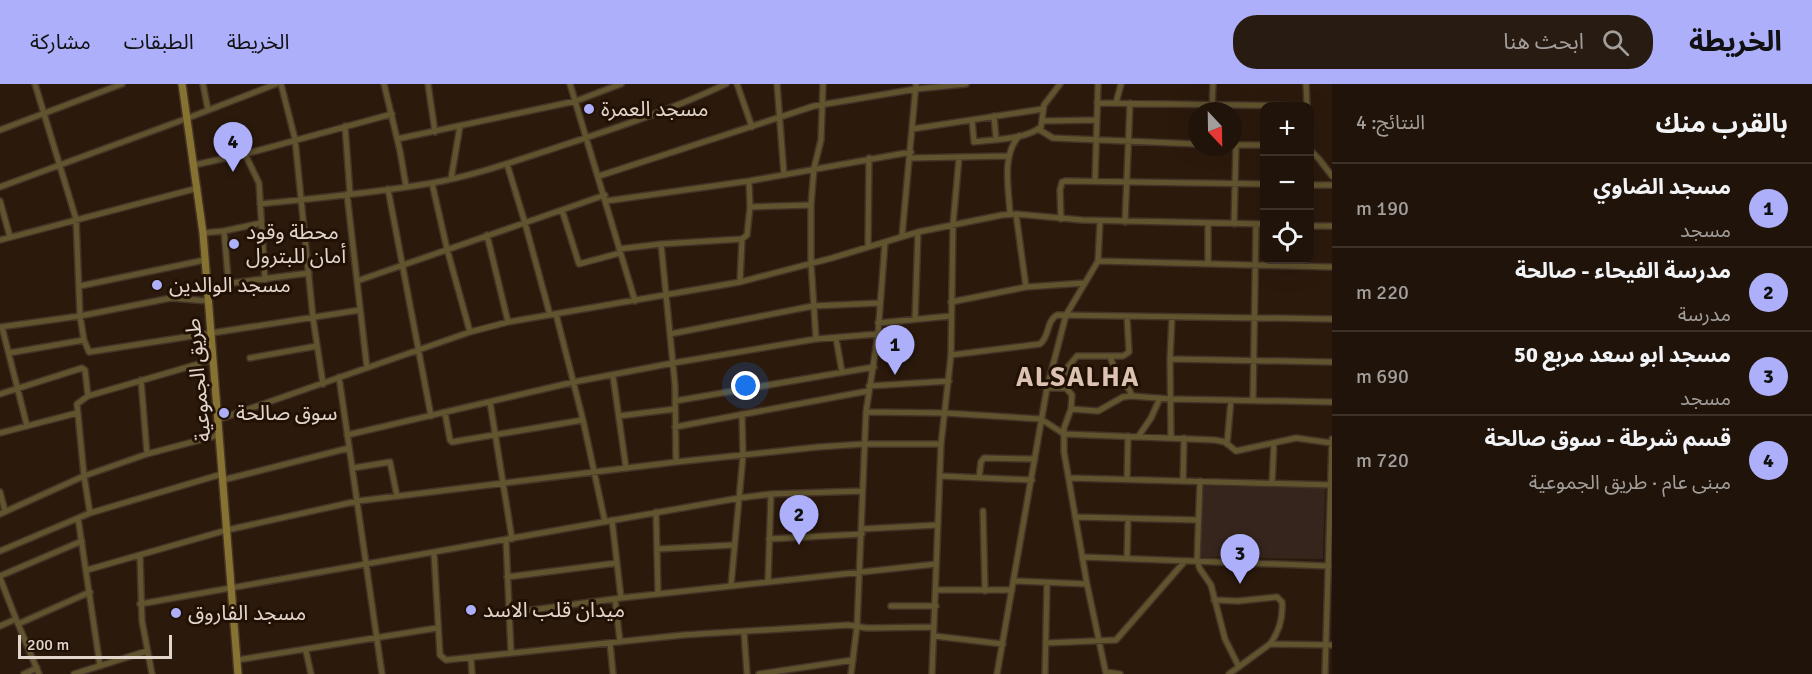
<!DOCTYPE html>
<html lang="ar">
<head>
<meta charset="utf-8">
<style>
  body { margin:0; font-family:Signika,"Noto Sans Arabic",sans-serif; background:#281c12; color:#f1f3f6; direction:rtl }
  .controls { position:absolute; right:18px; top:18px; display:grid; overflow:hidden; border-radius:12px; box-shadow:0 6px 24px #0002 }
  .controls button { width:54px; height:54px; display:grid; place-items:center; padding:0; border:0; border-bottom:2px solid #3d322a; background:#201309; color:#f1f3f6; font:30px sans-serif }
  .compass { position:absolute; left:1188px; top:18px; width:54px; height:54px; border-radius:50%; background:#201309; box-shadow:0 6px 24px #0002; rotate:158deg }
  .scale { position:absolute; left:18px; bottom:15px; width:154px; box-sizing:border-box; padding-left:6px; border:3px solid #e2d5cc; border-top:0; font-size:16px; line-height:21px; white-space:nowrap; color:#e2d5cc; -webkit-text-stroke:4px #211004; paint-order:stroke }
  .you { position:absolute; left:746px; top:302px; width:21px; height:21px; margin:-15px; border:4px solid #fff; border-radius:50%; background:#1a73e8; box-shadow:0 0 0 9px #1a73e833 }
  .badge { display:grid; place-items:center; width:39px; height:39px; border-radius:50%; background:#adaffb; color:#111; font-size:20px; font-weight:700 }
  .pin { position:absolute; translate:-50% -50px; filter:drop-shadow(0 2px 3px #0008) }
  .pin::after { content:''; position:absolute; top:32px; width:21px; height:18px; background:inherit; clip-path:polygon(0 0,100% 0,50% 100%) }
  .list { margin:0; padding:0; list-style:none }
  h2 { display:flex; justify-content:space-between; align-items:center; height:78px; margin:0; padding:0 24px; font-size:26px }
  h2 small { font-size:20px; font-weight:400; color:#a29e9c }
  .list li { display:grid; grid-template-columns:39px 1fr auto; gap:18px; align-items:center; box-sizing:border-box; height:84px; padding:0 24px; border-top:2px solid #3d322a }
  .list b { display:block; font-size:22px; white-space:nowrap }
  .list p { margin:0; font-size:20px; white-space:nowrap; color:#a29e9c }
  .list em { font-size:20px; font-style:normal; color:#a29e9c }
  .icon { flex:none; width:33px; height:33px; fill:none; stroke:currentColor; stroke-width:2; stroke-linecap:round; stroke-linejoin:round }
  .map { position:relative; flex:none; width:1332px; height:590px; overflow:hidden; direction:ltr }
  header { display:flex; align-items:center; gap:36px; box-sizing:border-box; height:84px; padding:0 30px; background:#adaffb; color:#111 }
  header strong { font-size:28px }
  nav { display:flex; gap:33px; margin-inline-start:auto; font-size:21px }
  .search { width:420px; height:54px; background:#281c12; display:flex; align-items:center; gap:15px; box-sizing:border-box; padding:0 21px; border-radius:24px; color:#a29e9c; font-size:22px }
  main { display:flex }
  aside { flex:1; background:#201309 }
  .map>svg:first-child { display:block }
  .education { fill:#35251c }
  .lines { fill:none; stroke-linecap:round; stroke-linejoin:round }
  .minor-casing { stroke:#453327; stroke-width:8 }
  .secondary-casing { stroke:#453327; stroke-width:10 }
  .minor { stroke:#60542e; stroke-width:5 }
  .secondary { stroke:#867332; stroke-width:7 }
  .poi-dot { fill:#adaffb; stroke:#211004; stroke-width:2 }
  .labels { text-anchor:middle; stroke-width:6; stroke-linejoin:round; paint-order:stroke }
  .poi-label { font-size:21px; fill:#e2d5cc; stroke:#211004; text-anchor:start }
  .street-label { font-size:21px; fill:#e2d5cc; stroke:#211004 }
  .district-label { font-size:27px; font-weight:bold; letter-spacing:1.5px; fill:#dbc2b1; stroke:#211004 }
</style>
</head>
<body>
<header>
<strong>الخريطة</strong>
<div class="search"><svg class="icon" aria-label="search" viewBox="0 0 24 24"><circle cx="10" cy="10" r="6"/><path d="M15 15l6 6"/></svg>ابحث هنا</div>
<nav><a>الخريطة</a><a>الطبقات</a><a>مشاركة</a></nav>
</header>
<main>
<aside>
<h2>بالقرب منك<small>النتائج: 4</small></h2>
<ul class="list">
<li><span class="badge">1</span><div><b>مسجد الضاوي</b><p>مسجد</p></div><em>190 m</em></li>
<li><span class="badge">2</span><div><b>مدرسة الفيحاء - صالحة</b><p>مدرسة</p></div><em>220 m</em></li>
<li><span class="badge">3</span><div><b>مسجد ابو سعد مربع 50</b><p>مسجد</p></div><em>690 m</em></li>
<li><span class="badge">4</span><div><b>قسم شرطة - سوق صالحة</b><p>مبنى عام · طريق الجموعية</p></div><em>720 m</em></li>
</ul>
</aside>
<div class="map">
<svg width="1332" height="590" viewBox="0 0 1332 590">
  <rect width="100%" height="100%" fill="#2b190c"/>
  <path class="education" d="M1200 402 1325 404 1323 475 1198 473Z"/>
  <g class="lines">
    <defs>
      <path id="minor" d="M35 0 76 135 80 232 84 256 89 268 360 226
        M203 0 208 26
        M281 0 295 55 313 234 323 300
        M384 0 400 67 406 102
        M428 0 435 48
        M570 0 635 217
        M737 0 752 43
        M777 0 784 91
        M1306 0 1307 22
        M1097 19 1307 22
        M1116 19 1121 0
        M1212 27 1213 0
        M994 32 996 55
        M972 36 974 58C995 55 1024 56 1041 43L1044 21 1060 0
        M1042 37 1097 36
        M345 42 350 110
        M912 45 1043 25
        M1038 45 1053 54 1197 60
        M0 46 122 0
        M397 55 576 17 621 0
        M1233 61H1264
        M1310 66 1319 75 1332 92
        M245 70 259 99 265 196
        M910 74 1009 72
        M507 80 525 139 550 231
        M194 81 245 70 392 30
        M599 92 814 22 916 5 966 0
        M451 95 460 42
        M1095 97 1098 0
        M432 99 447 165 470 248
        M1310 101H1332
        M0 103 188 34 276 0
        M388 105 431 332
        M347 110 367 284
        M0 117 10 153
        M606 117 749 97 911 68
        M260 120C317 114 375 109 432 99 477 91 521 75 564 61 619 43 673 25 726 0
        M750 123 811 121
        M562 126 579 180 620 169
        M1010 130C1009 106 1001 72 1019 52
        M1016 130 1026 203
        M1061 135 1060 106 1062 98 1065 97 1264 100
        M1125 138 1130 19
        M1234 140 1236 61
        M1310 142H1332
        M224 147 228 194 232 199 309 189
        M203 149 224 147 261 139
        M487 151 508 238
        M902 152 916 0
        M0 156 198 104
        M661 160 675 301 676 378
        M868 163 869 74
        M619 165 661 160 742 155
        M1098 177 1332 183
        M1208 179V139
        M357 197 605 111
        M740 198 742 155 747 151 750 123 749 97
        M80 202 205 176
        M951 218 1026 203 1084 199
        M556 230 583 336 605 438
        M915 235 918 148
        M878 239 951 232
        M0 243 80 232 171 214 208 217
        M2 243 27 342
        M670 250 813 222 880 219
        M836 254 842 288
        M816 255 811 179V121L814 84 821 56 823 0
        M9 269 84 256
        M951 271 1040 260C1050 252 1046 237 1057 231L1332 235
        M1110 272 1117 293 1129 305 1132 312
        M250 274 317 262
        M1170 275 1332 278
        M613 292 626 384
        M339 293 382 590
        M141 296 147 370
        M869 302 949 297
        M1062 303 1066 285 1077 272H1123L1129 268 1127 233
        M1047 304H1066L1072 311 1071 325 1064 344V368L1087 500 1106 590
        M0 310 82 284 85 286 88 312
        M1253 316 1256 140
        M675 317 874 283
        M490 318 512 455
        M1071 325 1098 327 1123 313 1132 312 1170 315 1332 318
        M866 328 944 329 1041 335 1064 350 1215 356 1225 358 1236 367 1296 354 1332 359
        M445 329 450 356 452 358 583 336
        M619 332 675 325
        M217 336 470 248 508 238 740 198 832 174 918 148 1002 131 1016 130 1082 136 1264 140
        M675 343 868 307
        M0 349 77 329
        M347 351 574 298 673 279 816 255 878 250
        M1138 353 1151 334 1160 314
        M1171 354 1170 275 1172 233
        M1227 360 1231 316
        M353 384 390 378 397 412
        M940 392 1032 396
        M979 394 981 378 984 374 1035 375
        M1069 394 1332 401
        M223 396 349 364
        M1127 396 1128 352
        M1183 397 1184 354
        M1200 397 1197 477 1200 485 1211 501 1225 555 1239 583
        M1272 399 1274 359
        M0 408 5 427
        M983 427 985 507
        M656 428 658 510
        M90 429 84 392 77 320 88 312 212 276
        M0 430 84 392 147 370 219 351
        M1075 433 1198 436
        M78 434 100 582
        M612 436 621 514
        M862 445 937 441
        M769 455 862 450
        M506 456 511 569
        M657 465 734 461
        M0 467 90 429 222 390
        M434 469 440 571 446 576 683 551 848 541 867 544 934 543
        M140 472 142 537 152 590
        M1082 473 1329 482
        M1127 474 1128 435
        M87 486 227 446 358 417 676 378 818 363 864 360H941
        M0 492 82 457
        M507 493 617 479
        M0 494 16 535
        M1013 497 1087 500
        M768 498 771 410
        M731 501 743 372 742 330
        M936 506H1012
        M615 515 620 558
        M1214 516 1238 517 1277 513 1282 518C1283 533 1279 548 1270 560L1229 590
        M140 520 739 414 771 410 862 407
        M891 522H936
        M509 529 621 514 936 480
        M18 540 90 508
        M0 542 16 535 39 590
        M744 548 747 590
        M934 552 1003 560
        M610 559 613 590
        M1046 559 1116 556 1185 477
        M1270 560 1332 561
        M306 567 311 590
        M471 574 472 590
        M237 576 437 544
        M1106 588 1120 590
        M24 590 37 584
        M74 590 147 567
        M759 590 853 576
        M851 590 857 542 866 328 878 250 885 158
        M932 590 941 360 951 271 953 140 959 74
        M997 590 1047 304 1066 231 1098 177 1100 137
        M1045 590 1047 499
        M1325 590 1332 355"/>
      <path id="secondary" d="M182 0 203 149 238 590"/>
    </defs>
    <use href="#minor" class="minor-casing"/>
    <use href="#secondary" class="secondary-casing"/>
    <use href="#minor" class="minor"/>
    <use href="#secondary" class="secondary"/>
  </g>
  <g class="poi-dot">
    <circle cx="589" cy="25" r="6"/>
    <circle cx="234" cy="160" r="6"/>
    <circle cx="157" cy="201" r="6"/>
    <circle cx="224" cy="329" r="6"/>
    <circle cx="471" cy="526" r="6"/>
    <circle cx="176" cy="529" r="6"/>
  </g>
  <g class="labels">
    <g class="poi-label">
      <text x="601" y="32">مسجد العمرة</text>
      <text x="246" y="155">محطة وقود<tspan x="246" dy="24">أمان للبترول</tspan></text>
      <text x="169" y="208">مسجد الوالدين</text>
      <text x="236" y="336">سوق صالحة</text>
      <text x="483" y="533">ميدان قلب الاسد</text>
      <text x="188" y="536">مسجد الفاروق</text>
    </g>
    <g class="street-label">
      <text transform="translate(198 296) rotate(-95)" y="7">طريق الجموعية</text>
    </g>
    <g class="district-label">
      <text x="1078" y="302">ALSALHA</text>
    </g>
  </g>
</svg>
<div class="controls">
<button>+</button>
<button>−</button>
<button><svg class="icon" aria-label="locate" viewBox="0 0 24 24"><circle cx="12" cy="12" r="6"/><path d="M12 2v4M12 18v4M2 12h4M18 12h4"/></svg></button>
</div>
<svg class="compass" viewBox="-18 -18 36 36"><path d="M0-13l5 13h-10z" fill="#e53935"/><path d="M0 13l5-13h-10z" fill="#a29e9c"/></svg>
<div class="scale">200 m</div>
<div class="you"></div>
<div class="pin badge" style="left:895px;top:291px">1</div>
<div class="pin badge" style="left:799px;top:461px">2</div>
<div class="pin badge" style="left:1240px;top:500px">3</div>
<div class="pin badge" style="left:233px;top:88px">4</div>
</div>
</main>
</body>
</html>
